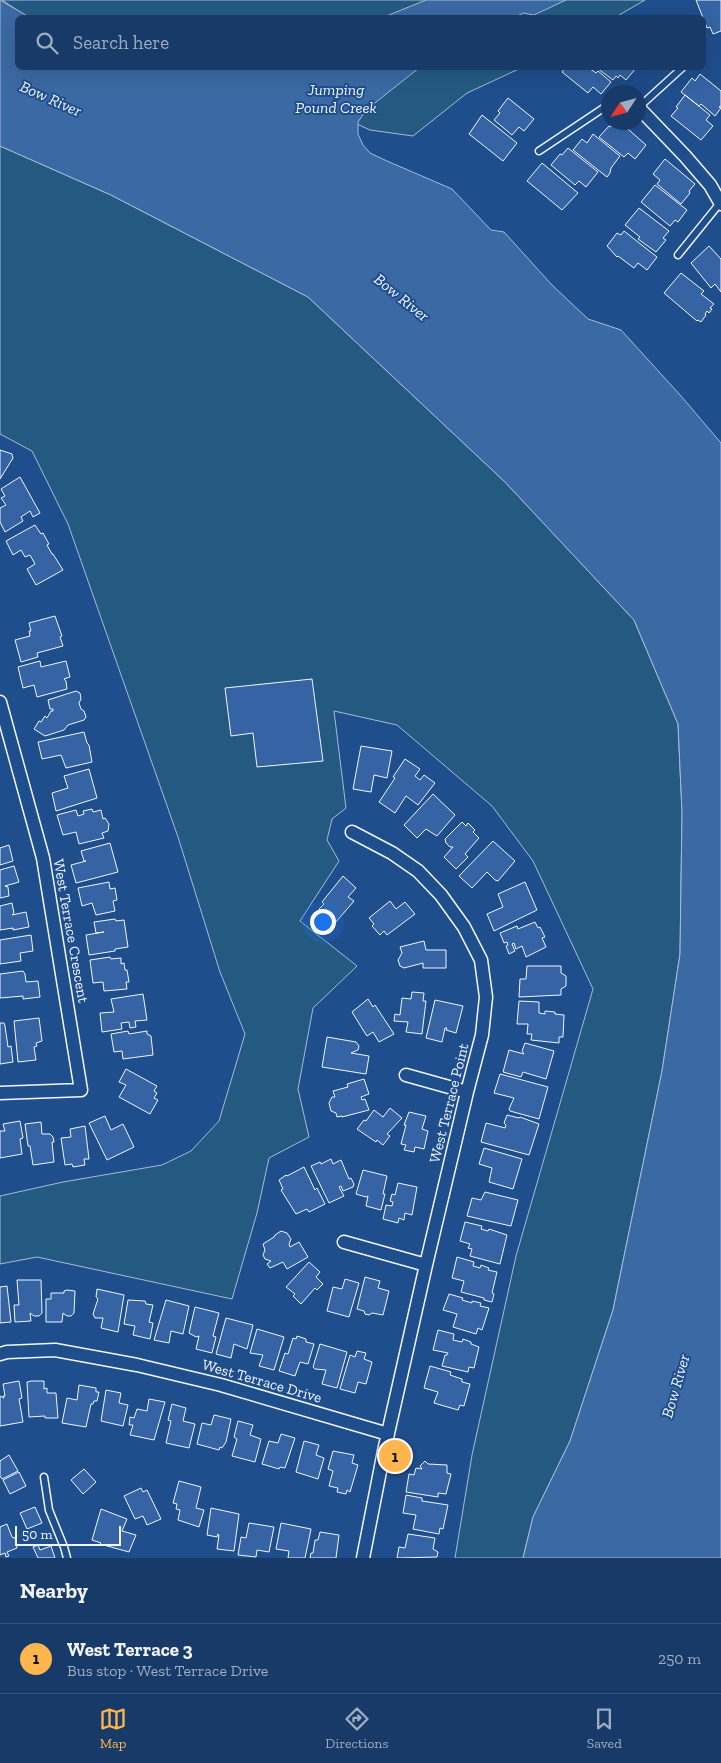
<!DOCTYPE html>
<html lang="en">
<head>
<meta charset="utf-8">
<style>
  body { margin:0; font-family:"Zilla Slab",serif; background:#20416f; color:#f1f3f6 }
  .compass { position:absolute; left:601px; top:85px; width:45px; height:45px; border-radius:50%; background:#173a69; box-shadow:0 5px 20px #0002; rotate:234deg }
  .scale { position:absolute; left:15px; bottom:12px; width:106px; box-sizing:border-box; padding-left:5px; border:2px solid #f2f6ff; border-top:0; font-size:14px; line-height:18px; white-space:nowrap; color:#f2f6ff; -webkit-text-stroke:4px #1f4e8c; paint-order:stroke }
  .you { position:absolute; left:322px; top:921px; width:18px; height:18px; margin:-12px; border:4px solid #fff; border-radius:50%; background:#1a73e8; box-shadow:0 0 0 8px #1a73e833 }
  .badge { display:grid; place-items:center; width:32px; height:32px; border-radius:50%; background:#ffb74d; color:#111; font-size:16px; font-weight:700 }
  .pin { position:absolute; translate:-50% -50%; border:2px solid #fff; box-shadow:0 1px 5px #0006 }
  .list { margin:0; padding:0; list-style:none }
  h2 { display:flex; justify-content:space-between; align-items:center; height:65px; margin:0; padding:0 20px; font-size:21px }
  h2 small { font-size:16px; font-weight:400; color:#9eadc0 }
  .list li { display:grid; grid-template-columns:32px 1fr auto; gap:15px; align-items:center; box-sizing:border-box; height:70px; padding:0 20px; border-top:1px solid #36547d }
  .list b { display:block; font-size:19px; white-space:nowrap }
  .list p { margin:0; font-size:16px; white-space:nowrap; color:#9eadc0 }
  .list em { font-size:16px; font-style:normal; color:#9eadc0 }
  .icon { flex:none; width:28px; height:28px; fill:none; stroke:currentColor; stroke-width:2; stroke-linecap:round; stroke-linejoin:round }
  .map { position:relative; flex:none; width:721px; height:1558px; overflow:hidden }
  .search { position:absolute; background:#173a69; box-shadow:0 5px 20px #0002; left:15px; right:15px; top:15px; height:55px; display:flex; align-items:center; gap:12px; box-sizing:border-box; padding:0 18px; border-radius:8px; color:#9eadc0; font-size:19px }
  .sheet { height:135px; background:#173a69 }
  nav { display:flex; justify-content:space-around; align-items:center; box-sizing:border-box; height:70px; border-top:1px solid #36547d; background:#173a69; font-size:14px; color:#9eadc0 }
  nav a { display:grid; justify-items:center; gap:2px }
  nav .on { color:#ffb74d }
  .map>svg:first-child { display:block }
  .green { fill:#245a82; stroke:#a8bbd7 }
  .water { fill:#3b69a3; stroke:#a8bbd7 }
  .building { fill:#3563a3; stroke:#f2f6ff }
  .lines { fill:none; stroke-linecap:round; stroke-linejoin:round }
  .lane-casing { stroke:#f2f6ff; stroke-width:9 }
  .street-casing { stroke:#f2f6ff; stroke-width:15 }
  .lane { stroke:#1f4e8c; stroke-width:6 }
  .street { stroke:#1f4e8c; stroke-width:12 }
  .labels { text-anchor:middle; stroke-width:4; stroke-linejoin:round; paint-order:stroke }
  .street-label { font-size:15px; fill:#f2f6ff; stroke:#1f4e8c }
  .water-label { font-size:16px; font-style:italic; fill:#f2f6ff; stroke:#1f4e8c }
</style>
</head>
<body>
<div class="map">
<svg width="721" height="1558" viewBox="0 0 721 1558">
  <rect width="100%" height="100%" fill="#1f4e8c"/>
  <path class="green" d="M2 0H645L614 18H29Z
    M216 68H521L467 93 413 136 370 130 235 68Z
    M0 146 111 195 308 297 505 482 634 620 678 724 682 812 680 954 662 1071 613 1310 570 1441 533 1517 523 1558H455L472 1455 516 1256 593 989 533 861 492 806 397 725 334 711 346 808 332 819 327 840 339 861 300 921 357 966 313 1008 298 1089 309 1137 269 1158 257 1213 232 1299 37 1257 0 1264V1196L63 1182 162 1165 191 1151 219 1121 245 1034 220 972 178 837 68 524 32 451 0 434Z"/>
  <path class="water" d="M0 0 29 17 18 18V68H419L366 110 358 122V134L363 145 370 153 387 161 452 189 491 230 504 232 552 285 588 319 621 330 681 396 721 443V1558H523L533 1517 570 1441 613 1310 662 1071 680 954 682 812 678 724 634 620 505 482 308 297 111 195 0 146Z
    M426 0H566L534 15 523 13 516 17H384Z"/>
  <path class="building" d="M696 0H721V31L713 34 710 27 707 28Z
    M565 68H589L596 73 598 71 611 82 601 94 593 87 588 93 562 72Z
    M597 68H636L626 80 620 75 618 78 616 76 613 80Z
    M700 74 721 91V106L719 107 721 108 715 116 701 104 699 106 681 92 692 78 695 81Z
    M685 95 710 115 706 120 713 126 701 140 671 116 678 108 676 107Z
    M508 98 534 119 524 131 519 127 512 135 494 120 500 113 498 111Z
    M482 115 517 143 503 161 469 134Z
    M615 122H620L646 145 635 159 628 153 624 157 599 137 609 126 611 127Z
    M593 134 620 156 611 168 610 173 607 177 573 150 582 139 587 143Z
    M568 148 598 172 586 187 579 181 575 185 551 165 560 154 562 155Z
    M665 159 695 184 689 191 690 193 681 204 657 184 660 180 653 174Z
    M542 163 578 193 562 210 527 181Z
    M655 185 687 210 678 222 675 220 670 226 641 202Z
    M639 208 669 231 663 238 666 240 656 252 638 239 640 237 625 225Z
    M624 231 657 257 647 270 638 263 634 268 618 256 617 257 607 246 617 233 621 235Z
    M709 246 721 259V292L715 284 711 288 691 263Z
    M681 273 704 291 701 294 714 304 710 308 712 309 709 313 707 311 705 314 706 315 701 322 698 320 697 321 664 293Z
    M0 450 12 454 13 458 0 479Z
    M20 477 40 513 33 517 30 511 21 517 23 521 5 532 0 522V508L6 505 1 498 5 496 1 489Z
    M35 525 41 534 43 533 49 544 47 545 52 554H53L63 570 36 585 27 569 35 564 30 555 25 557 21 550 13 555 6 541Z
    M55 616 62 636 60 637 63 646 37 653 38 657 21 662 15 640 30 636 29 631H31L29 623Z
    M40 661 41 667 66 661 70 677 64 679 66 681 67 689 37 697 34 685 23 688 18 667Z
    M312 679 323 761 257 767 253 733 231 736 225 688Z
    M76 691 80 693 81 699 79 703 81 709 84 711 86 717 84 720 68 725 64 730 45 736 34 729 39 721 41 722 45 716 47 718 51 711H53V709H50L48 700Z
    M84 732 87 743 89 745 92 762 66 768 61 755 42 759 38 742Z
    M361 746 392 751 387 778 374 775 371 792 353 789Z
    M405 759 420 769 415 776 420 780 424 775 435 783 418 805 406 796 395 813 379 802 395 778 393 777Z
    M89 769 97 798 56 811 52 793 68 788 64 776Z
    M433 794 455 815 437 836 426 829 417 838 404 825Z
    M92 809 93 812 101 810 103 819 105 818 109 824 108 831 102 833 104 838 79 844 76 832 63 835 57 815 76 810 78 816 84 814 83 811Z
    M462 822 466 826 468 823 475 830 473 832 479 838 465 854 468 857 456 869 444 857 453 847H450L446 843 445 839Z
    M493 841 515 861 498 881 495 880 487 872 472 888 459 876Z
    M110 843 118 872 76 883 71 865 86 861H84L81 851Z
    M9 845 13 861 0 865V848Z
    M14 866 19 882 5 886 8 887 9 896 0 898V870Z
    M343 876 356 888 348 897 354 901 335 923 319 909 324 904 322 902Z
    M109 882 110 889 115 888 117 900 113 901 115 911 96 915 92 903 82 906 78 888Z
    M525 882 537 910 494 931 487 914 503 907 498 894Z
    M390 901 396 909 405 902 415 914 387 935 384 931 380 935 372 926 374 924 369 918Z
    M12 903 14 913 12 915 26 912 29 927 13 930V928L0 930V906Z
    M115 919 116 921 124 920 128 947 115 949V951L89 955 86 935 104 932 96 933 94 922Z
    M535 922 538 928 540 927 545 937 542 938 546 947 526 957 522 946 516 949 514 943 512 944 515 951 509 954 506 946 508 945 507 942 504 943 500 933 517 926 518 929Z
    M31 935 33 951 20 953 21 961 0 964V940Z
    M424 941 426 950H446V968H423V963L404 968 400 966 398 960 402 953 400 947Z
    M110 957 111 959 121 958V964L124 963 125 970H127L129 982H126L127 989 104 991 103 982 93 983 90 960Z
    M527 966H561V973L566 976V986L561 989V995L519 997 520 979H526Z
    M23 971 25 974 26 982 38 981 40 997 23 999V996L0 998V974Z
    M412 992 424 993 423 1001H426L422 1034 406 1032 408 1022 394 1021 395 1014 400 1015 402 998 411 999Z
    M143 994 147 1020 135 1021 136 1027 130 1028 129 1022 121 1023 122 1029 102 1032 100 1013 114 1012 111 999Z
    M368 999 373 1007 375 1005 394 1034 379 1042 373 1032 367 1036 365 1033 352 1012Z
    M435 1000 463 1006 456 1033 446 1030 447 1028H445L442 1042 426 1038Z
    M519 1001 539 1002V1013L545 1014V1011L555 1012V1014L564 1015 563 1037H559V1043L531 1040 532 1034H527L528 1024H517Z
    M39 1018 42 1041 36 1043 37 1046 34 1047 36 1060 18 1062 14 1021Z
    M0 1023H4L5 1026 8 1047 11 1046 13 1062 0 1064Z
    M128 1031 129 1034 147 1031V1034L151 1036 153 1055 123 1059 122 1051 114 1052 111 1034Z
    M327 1037 356 1042 359 1046 358 1050 351 1053 369 1056 366 1074 322 1067Z
    M525 1043 554 1051 546 1079 523 1072 521 1077 503 1072 509 1050 524 1054 522 1051Z
    M126 1069 157 1086 154 1091 157 1093 154 1098 158 1100 150 1114 119 1097 126 1085 119 1082Z
    M500 1074 548 1087 539 1119 510 1111 509 1109 514 1098 494 1093Z
    M364 1079 369 1094 361 1097 362 1100 365 1099 369 1110 342 1117V1116L337 1117 336 1113 331 1111 329 1103 332 1097H335L333 1091 348 1087 347 1084Z
    M390 1108 402 1118 387 1134 390 1136 383 1145 377 1140 376 1142 357 1129 364 1120 366 1121 374 1110 383 1117Z
    M409 1112 426 1116 422 1129 428 1131 424 1149 415 1147 414 1152 404 1150 406 1145 401 1144 406 1125H404Z
    M507 1115 519 1118 520 1117 539 1124 529 1155 481 1142 486 1123 505 1128 506 1125 504 1123Z
    M105 1116 111 1130 123 1124 134 1147 107 1160 89 1123Z
    M20 1121 23 1138 20 1139 22 1154 0 1158V1131H5L3 1124Z
    M41 1122 42 1134H50L53 1137 54 1142H52L54 1162 33 1165 30 1146H28L25 1124Z
    M85 1126 89 1159H84L85 1165 73 1167 72 1164 65 1165 61 1138 71 1137 70 1129Z
    M484 1148 522 1159 513 1189 489 1182 492 1168 479 1164Z
    M331 1159 333 1164 341 1160 349 1179 351 1178 354 1184 353 1187 343 1191 341 1186 339 1187 344 1196 329 1203 311 1166 320 1162 321 1164Z
    M304 1167 315 1190 317 1188 325 1204 309 1212 307 1209 296 1214 281 1190 283 1189 279 1180 286 1175 287 1176Z
    M363 1170 387 1176 383 1194H385L381 1210 366 1206 368 1196 366 1197 356 1194Z
    M398 1183 417 1187 412 1215 405 1213 404 1220 399 1218 398 1223 383 1219 386 1205 392 1206 393 1202 390 1201 392 1194 395 1195Z
    M485 1192 518 1200 511 1226 467 1216 472 1198 481 1200Z
    M465 1222 482 1226 481 1229 488 1231 489 1229 507 1235 500 1264 470 1256 472 1249 468 1248 470 1244 460 1241Z
    M281 1231 287 1233 291 1239 289 1244 290 1247 299 1242 308 1257 287 1269 283 1262 270 1268 267 1264 271 1261 265 1259 263 1255 265 1250 263 1244 274 1237 275 1235Z
    M457 1257 474 1262 473 1266 480 1268 481 1265 489 1268 488 1270 497 1272 492 1293 494 1294 492 1302 484 1300V1298L461 1292 464 1281 452 1278Z
    M309 1262 320 1272 316 1277 323 1284 317 1290 315 1288 301 1304 293 1296 295 1294 286 1287Z
    M365 1277 380 1281 378 1288 389 1291 383 1315 372 1313 369 1315 365 1314 364 1311 357 1309Z
    M345 1279 359 1283 349 1317 327 1311 333 1287 342 1289Z
    M17 1280H41L42 1313 39 1316H34L30 1313 31 1321 15 1322 14 1305H19Z
    M7 1286 11 1322 0 1323V1287Z
    M97 1289 124 1295 118 1332 101 1328 103 1318H95L93 1314 98 1299 96 1297Z
    M67 1290 75 1291 74 1313 71 1316H67L63 1313 62 1322H46V1299H51V1293H64V1291Z
    M449 1294 463 1298 462 1300 472 1303V1301L481 1303 480 1306 489 1308 482 1330 478 1328 476 1334 453 1327 457 1314 443 1310Z
    M128 1300 145 1301 146 1304 153 1305 149 1322 153 1323 150 1339 133 1335 135 1326 124 1324Z
    M166 1300 189 1306 183 1334 171 1331 169 1343 154 1340Z
    M195 1307 219 1313 213 1336 216 1337 212 1353 196 1349 199 1336 196 1337 189 1333Z
    M226 1318 253 1325 247 1349 234 1344 231 1358 216 1354Z
    M257 1329 284 1337 274 1370 259 1366 263 1355 250 1353Z
    M438 1330 454 1334 453 1340 462 1342 463 1339 471 1342V1344L479 1347 474 1368 469 1367 468 1372 442 1366 445 1355H447L448 1353 433 1350Z
    M297 1336 306 1339V1342L314 1344 308 1364 300 1362 295 1376 279 1371 285 1353 288 1354 293 1338 296 1339Z
    M320 1344 347 1352 337 1388 322 1384 326 1370 315 1369 313 1367Z
    M357 1351 366 1353 364 1359 372 1362 366 1384 358 1382 355 1393 340 1389 350 1355 355 1357Z
    M430 1366 451 1372 450 1375 462 1379V1382L470 1384 464 1406 460 1405 458 1410 434 1403 438 1392 424 1388Z
    M19 1381 22 1398 19 1399 23 1422 0 1426V1396L4 1398 3 1396H5L3 1384Z
    M31 1381H44V1389L47 1388V1393H56L58 1418H45V1416L29 1417 27 1382Z
    M79 1385 96 1388V1392H99L97 1401H94L93 1404H91L86 1427 62 1423 67 1398 77 1400Z
    M106 1390 121 1393 119 1403 128 1405 123 1426 101 1421Z
    M149 1399 165 1402 154 1440 130 1435 133 1425H129L130 1417 134 1418 137 1409 147 1411Z
    M172 1404 186 1408 183 1421 195 1424 189 1448 166 1443 171 1421 168 1420Z
    M214 1415 231 1419 226 1442 222 1448 220 1447 219 1450 197 1444 202 1423 211 1425Z
    M238 1421 253 1425 250 1435 261 1439 255 1462 232 1456 237 1439 234 1437Z
    M281 1434 295 1438 285 1468 280 1467 279 1469 262 1464 269 1441 278 1443Z
    M304 1441 319 1445 316 1455 324 1458 318 1479 296 1472Z
    M333 1451 354 1455 352 1463 358 1465 350 1492 347 1490 346 1494 337 1492 338 1488 329 1486 333 1471 328 1469Z
    M9 1455 18 1471 2 1479 0 1476V1461Z
    M425 1461 428 1464 447 1465V1473L451 1474 446 1494 438 1493V1497L406 1492 409 1474 414 1475 416 1468 422 1469 420 1466Z
    M84 1469 96 1482 83 1494 71 1480Z
    M19 1472 26 1486 10 1494 3 1480Z
    M179 1481 201 1487 196 1508 204 1510 199 1527 178 1520 180 1510 176 1509 177 1504 173 1503Z
    M141 1488 143 1492 147 1490 161 1519 147 1525 143 1516 135 1519 124 1496Z
    M406 1495 422 1498V1501L448 1505 443 1529 440 1528 439 1534 413 1529 416 1515 403 1513Z
    M35 1507 42 1523 27 1529 20 1513Z
    M211 1508 239 1514 234 1551 217 1549 219 1535 218 1534 217 1537 207 1535Z
    M101 1509 127 1519 122 1531 136 1535 129 1552 100 1544 101 1543 92 1540Z
    M249 1523 274 1527 269 1552 257 1550 256 1557 238 1555 241 1537 246 1538Z
    M281 1523 311 1529 305 1558H288L289 1551 276 1549Z
    M7 1524 12 1537 15 1538 17 1548 7 1552 9 1556 6 1557 5 1553 0 1555V1527Z
    M320 1532 339 1535 336 1558H310L311 1553H313L315 1540H318Z
    M408 1534 435 1538 433 1549 438 1552 437 1557 397 1558 399 1547 405 1548Z
    M38 1545 40 1550 51 1546 55 1558H38L33 1547Z"/>
  <g class="lines">
    <defs>
      <path id="lane" d="M638 108 682 68
        M539 151 608 105
        M678 255 720 203
        M44 1477 49 1510 64 1547 67 1558"/>
      <path id="street" d="M639 108 685 156 710 185 721 204
        M0 702 43 858 81 1090 0 1093
        M352 832 392 853 418 871 441 895 464 927 481 960 486 997 482 1035 467 1092 426 1265 384 1451 363 1558
        M406 1075 467 1092
        M344 1242 426 1265
        M0 1354 7 1352 55 1350 137 1365 221 1385 388 1434"/>
    </defs>
    <use href="#lane" class="lane-casing"/>
    <use href="#street" class="street-casing"/>
    <use href="#lane" class="lane"/>
    <use href="#street" class="street"/>
  </g>
  <g class="labels">
    <g class="street-label">
      <text transform="translate(71 931) rotate(80)" y="5">West Terrace Crescent</text>
      <text transform="translate(449 1103) rotate(-76)" y="5">West Terrace Point</text>
      <text transform="translate(262 1381) rotate(16)" y="5">West Terrace Drive</text>
    </g>
    <g class="water-label">
      <text x="336" y="95">Jumping<tspan x="336" dy="18">Pound Creek</tspan></text>
      <text transform="translate(51 98) rotate(24)" y="6">Bow River</text>
      <text transform="translate(402 297) rotate(39)" y="6">Bow River</text>
      <text transform="translate(675 1386) rotate(-74)" y="6">Bow River</text>
    </g>
  </g>
</svg>
<svg class="compass" viewBox="-18 -18 36 36"><path d="M0-13l5 13h-10z" fill="#e53935"/><path d="M0 13l5-13h-10z" fill="#9eadc0"/></svg>
<div class="scale">50 m</div>
<div class="you"></div>
<div class="pin badge" style="left:395px;top:1456px">1</div>
<div class="search"><svg class="icon" aria-label="search" viewBox="0 0 24 24"><circle cx="10" cy="10" r="6"/><path d="M15 15l6 6"/></svg>Search here</div>
</div>
<section class="sheet">
<h2>Nearby<small></small></h2>
<ul class="list">
<li><span class="badge">1</span><div><b>West Terrace 3</b><p>Bus stop · West Terrace Drive</p></div><em>250 m</em></li>
</ul>
</section>
<nav>
<a class="on"><svg class="icon" aria-label="map" viewBox="0 0 24 24"><path d="M3 6l6-2 6 2 6-2v14l-6 2-6-2-6 2zM9 4v14M15 6v14"/></svg>Map</a>
<a><svg class="icon" aria-label="directions" viewBox="0 0 24 24"><path d="M12 3l9 9-9 9-9-9zM9 14v-3h6M13 9l2 2-2 2"/></svg>Directions</a>
<a><svg class="icon" aria-label="saved" viewBox="0 0 24 24"><path d="M7 4h10v16l-5-4-5 4z"/></svg>Saved</a>
</nav>
</body>
</html>
